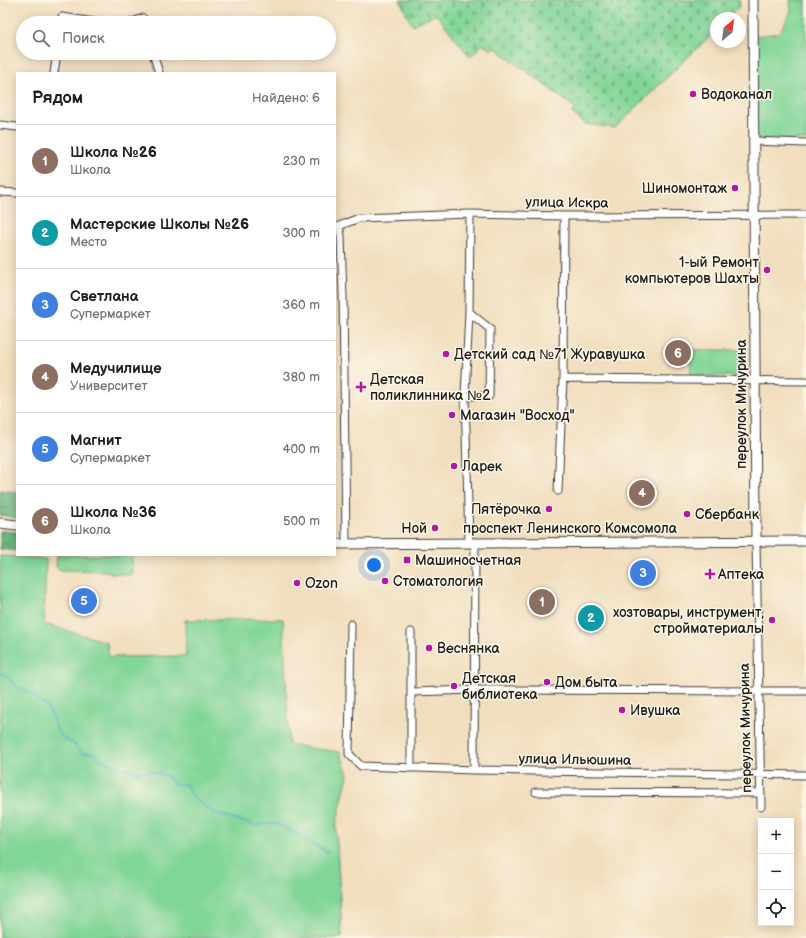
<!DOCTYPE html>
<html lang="ru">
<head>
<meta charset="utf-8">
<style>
  body { margin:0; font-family:"Balsamiq Sans",sans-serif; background:#f6f6f6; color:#202124 }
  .controls { position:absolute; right:12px; bottom:12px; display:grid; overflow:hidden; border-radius:0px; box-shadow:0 2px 10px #0003 }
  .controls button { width:36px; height:36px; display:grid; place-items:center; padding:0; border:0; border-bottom:1px solid #e0e0e0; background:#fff; color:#202124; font:20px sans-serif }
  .compass { position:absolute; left:710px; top:12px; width:36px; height:36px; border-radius:50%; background:#fff; box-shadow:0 2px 10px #0003; rotate:29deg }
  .you { position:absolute; left:374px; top:565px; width:14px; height:14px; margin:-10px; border:3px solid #fff; border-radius:50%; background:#1a73e8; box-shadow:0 0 0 6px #1a73e833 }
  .badge { display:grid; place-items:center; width:26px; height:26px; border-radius:50%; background:#111827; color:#fff; font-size:13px; font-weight:700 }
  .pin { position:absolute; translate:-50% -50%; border:2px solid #fff; box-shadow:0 1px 4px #0006 }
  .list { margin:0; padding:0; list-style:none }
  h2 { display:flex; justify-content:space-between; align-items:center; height:52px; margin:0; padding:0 16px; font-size:17px }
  h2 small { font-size:13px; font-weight:400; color:#757577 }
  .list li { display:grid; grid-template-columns:26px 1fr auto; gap:12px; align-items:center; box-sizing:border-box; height:72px; padding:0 16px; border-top:1px solid #e0e0e0 }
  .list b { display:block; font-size:15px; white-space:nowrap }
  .list p { margin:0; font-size:13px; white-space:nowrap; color:#757577 }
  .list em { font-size:13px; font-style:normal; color:#757577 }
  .icon { flex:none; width:22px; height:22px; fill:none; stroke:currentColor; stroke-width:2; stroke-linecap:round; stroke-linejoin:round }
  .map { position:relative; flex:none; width:806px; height:938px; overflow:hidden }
  .search { position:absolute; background:#fff; box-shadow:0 2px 10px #0003; left:16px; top:16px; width:320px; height:44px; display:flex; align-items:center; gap:10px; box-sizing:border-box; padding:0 14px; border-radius:22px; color:#757577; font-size:15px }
  .panel { position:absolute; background:#fff; box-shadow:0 2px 10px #0003; left:16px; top:72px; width:320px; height:484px; border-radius:0px }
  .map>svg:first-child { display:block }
  .green { fill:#81d598; stroke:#4e785a }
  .forest { fill:url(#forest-crowns); stroke:#42694e }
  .cemetery { fill:url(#cemetery-stones); stroke:#4e785a }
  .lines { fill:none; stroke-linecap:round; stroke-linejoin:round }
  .stream { stroke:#4ea9cc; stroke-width:1.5 }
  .minor-casing { stroke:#3c3934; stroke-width:9 }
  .major-casing { stroke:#3c3934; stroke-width:11 }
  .minor { stroke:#fff; stroke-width:7 }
  .major { stroke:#fff; stroke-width:9 }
  .poi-dot { fill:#b5179e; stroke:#fcf5e5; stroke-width:1.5 }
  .labels { text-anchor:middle; stroke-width:3; stroke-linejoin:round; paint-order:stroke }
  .poi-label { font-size:14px; fill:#1c1c1c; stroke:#fcf5e5; text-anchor:start }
  .street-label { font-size:14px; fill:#1c1c1c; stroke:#fcf5e5 }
</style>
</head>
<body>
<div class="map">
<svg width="806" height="938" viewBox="0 0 806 938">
  <defs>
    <pattern id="forest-crowns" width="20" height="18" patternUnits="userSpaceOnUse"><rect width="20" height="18" fill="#68b680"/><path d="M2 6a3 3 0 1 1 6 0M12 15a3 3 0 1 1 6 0" fill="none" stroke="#559368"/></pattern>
    <pattern id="cemetery-stones" width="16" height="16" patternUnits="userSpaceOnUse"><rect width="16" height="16" fill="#81d598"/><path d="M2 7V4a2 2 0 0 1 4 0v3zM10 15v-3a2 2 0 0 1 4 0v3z" fill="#6fb682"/></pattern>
  </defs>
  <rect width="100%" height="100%" fill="#fcf5e5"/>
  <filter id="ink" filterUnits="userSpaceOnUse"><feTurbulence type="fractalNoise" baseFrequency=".025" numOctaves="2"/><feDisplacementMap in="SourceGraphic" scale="8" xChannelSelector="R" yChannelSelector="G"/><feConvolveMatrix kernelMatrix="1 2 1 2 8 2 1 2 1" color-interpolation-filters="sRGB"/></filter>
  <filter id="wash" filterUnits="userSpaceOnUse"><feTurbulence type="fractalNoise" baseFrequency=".012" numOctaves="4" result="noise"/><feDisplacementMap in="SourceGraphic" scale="16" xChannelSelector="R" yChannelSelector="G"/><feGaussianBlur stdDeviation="0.9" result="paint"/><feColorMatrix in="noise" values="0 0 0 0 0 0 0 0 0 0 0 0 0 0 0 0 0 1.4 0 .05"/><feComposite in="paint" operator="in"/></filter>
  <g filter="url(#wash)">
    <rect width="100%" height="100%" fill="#f1debe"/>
    <path class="green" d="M790 0H806V140L755 139V36L779 33 791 12Z
      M690 350H742V376H691Z
      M57 555H132V573L131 575 109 573V571L59 570 56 567Z
      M0 556 46 559 44 624 107 642 109 657 186 656 185 620 283 619 289 745 340 752 348 775 336 825 342 938H0Z"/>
    <path class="forest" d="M0 490 17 492V518L0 515Z
      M0 531 17 532V551L0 549Z"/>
    <path class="cemetery" d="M400 0H739L740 6 728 18H716V30L615 128 585 124 572 113 575 108 494 47 491 50 483 44 470 57 436 14 412 25Z"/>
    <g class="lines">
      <path class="stream" d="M0 672 9 678 12 683C25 692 43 699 51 713 55 721 55 729 61 736 69 743 77 743 82 753H94L102 761 137 772 150 771 167 776 175 785 186 784 190 794 212 812 256 826 266 823 278 824 327 852"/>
    </g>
  </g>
  <g filter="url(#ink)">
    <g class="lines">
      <defs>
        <path id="minor" d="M61 23 62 17 100 23
          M130 23 143 18 144 23
          M153 53 159 73
          M54 73 57 53
          M0 125 17 127
          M753 141 806 143
          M0 192 17 193
          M564 216 563 379 806 381
          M465 396 469 312
          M558 491 563 379
          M469 542 465 396H489L490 329 469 312 470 214
          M756 542 761 807
          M346 543 343 297 341 236 339 226 359 218 470 214 564 216 806 215
          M351 624 349 754 361 766 474 770 806 775
          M411 632V768
          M411 692 474 690 806 691
          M474 770 475 542
          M536 792 761 793"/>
        <path id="major" d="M753 0 756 542
          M0 523 17 525
          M335 544 806 541"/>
      </defs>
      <use href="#minor" class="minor-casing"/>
      <use href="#major" class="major-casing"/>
      <use href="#minor" class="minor"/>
      <use href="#major" class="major"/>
    </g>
  </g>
  <g class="poi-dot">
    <circle cx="693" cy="94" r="4"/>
    <circle cx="735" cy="188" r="4"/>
    <circle cx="767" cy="270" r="4"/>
    <circle cx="446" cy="354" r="4"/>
    <path d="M359 381h4v4h4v4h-4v4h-4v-4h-4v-4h4z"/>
    <circle cx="452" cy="415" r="4"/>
    <circle cx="454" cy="466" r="4"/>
    <circle cx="549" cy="509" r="4"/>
    <circle cx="687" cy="514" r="4"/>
    <circle cx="435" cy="528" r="4"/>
    <rect x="403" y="556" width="8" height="8" rx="2"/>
    <path d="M708 568h4v4h4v4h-4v4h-4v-4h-4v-4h4z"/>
    <circle cx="385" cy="581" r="4"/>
    <circle cx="297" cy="583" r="4"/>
    <circle cx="772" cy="620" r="4"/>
    <circle cx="429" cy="648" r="4"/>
    <circle cx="547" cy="682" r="4"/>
    <circle cx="454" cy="686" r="4"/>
    <circle cx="622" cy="710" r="4"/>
  </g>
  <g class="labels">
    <g class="poi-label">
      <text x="701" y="99">Водоканал</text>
      <text x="727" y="193" text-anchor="end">Шиномонтаж</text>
      <text x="759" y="267" text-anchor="end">1-ый Ремонт<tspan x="759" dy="16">компьютеров Шахты</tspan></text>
      <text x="454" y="359">Детский сад №71 Журавушка</text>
      <text x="370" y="384">Детская<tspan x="370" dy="16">поликлинника №2</tspan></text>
      <text x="460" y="420">Магазин "Восход"</text>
      <text x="462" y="471">Ларек</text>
      <text x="541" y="514" text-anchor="end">Пятёрочка</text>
      <text x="695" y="519">Сбербанк</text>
      <text x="427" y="533" text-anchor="end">Ной</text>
      <text x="415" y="565">Машиносчетная</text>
      <text x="718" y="579">Аптека</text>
      <text x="393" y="586">Стоматология</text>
      <text x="305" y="588">Ozon</text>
      <text x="764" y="617" text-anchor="end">хозтовары, инструмент,<tspan x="764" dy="16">стройматериалы</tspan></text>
      <text x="437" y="653">Веснянка</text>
      <text x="462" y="683">Детская<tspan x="462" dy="16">библиотека</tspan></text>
      <text x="555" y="687">Дом быта</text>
      <text x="630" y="715">Ивушка</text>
    </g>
    <g class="street-label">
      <text transform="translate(567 202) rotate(1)" y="5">улица Искра</text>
      <text transform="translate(741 404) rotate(-90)" y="5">переулок Мичурина</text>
      <text x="570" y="533">проспект Ленинского Комсомола</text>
      <text transform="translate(745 728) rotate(-91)" y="5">переулок Мичурина</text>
      <text transform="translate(575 759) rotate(1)" y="5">улица Ильюшина</text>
    </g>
  </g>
</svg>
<div class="controls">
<button>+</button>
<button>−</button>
<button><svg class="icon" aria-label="locate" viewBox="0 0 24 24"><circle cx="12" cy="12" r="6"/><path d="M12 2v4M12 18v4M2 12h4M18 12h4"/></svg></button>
</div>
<svg class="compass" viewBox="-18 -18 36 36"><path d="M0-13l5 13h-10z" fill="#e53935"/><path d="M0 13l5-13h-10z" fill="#757577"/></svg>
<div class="you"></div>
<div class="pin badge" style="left:542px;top:602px;background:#8d6e63">1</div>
<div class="pin badge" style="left:591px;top:618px;background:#0f9aa8">2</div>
<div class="pin badge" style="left:643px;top:573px;background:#3f7fe0">3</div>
<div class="pin badge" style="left:642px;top:493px;background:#8d6e63">4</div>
<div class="pin badge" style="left:84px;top:601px;background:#3f7fe0">5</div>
<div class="pin badge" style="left:678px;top:353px;background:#8d6e63">6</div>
<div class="search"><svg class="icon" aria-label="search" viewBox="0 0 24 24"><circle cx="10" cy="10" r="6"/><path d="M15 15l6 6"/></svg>Поиск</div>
<section class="panel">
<h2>Рядом<small>Найдено: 6</small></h2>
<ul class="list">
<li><span class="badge" style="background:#8d6e63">1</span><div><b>Школа №26</b><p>Школа</p></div><em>230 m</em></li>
<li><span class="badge" style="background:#0f9aa8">2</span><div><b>Мастерские Школы №26</b><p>Место</p></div><em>300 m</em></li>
<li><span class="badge" style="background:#3f7fe0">3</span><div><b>Светлана</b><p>Супермаркет</p></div><em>360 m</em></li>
<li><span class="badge" style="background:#8d6e63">4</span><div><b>Медучилище</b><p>Университет</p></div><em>380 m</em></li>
<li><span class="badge" style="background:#3f7fe0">5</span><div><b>Магнит</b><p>Супермаркет</p></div><em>400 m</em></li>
<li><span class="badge" style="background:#8d6e63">6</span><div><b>Школа №36</b><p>Школа</p></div><em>500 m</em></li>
</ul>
</section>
</div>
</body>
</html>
